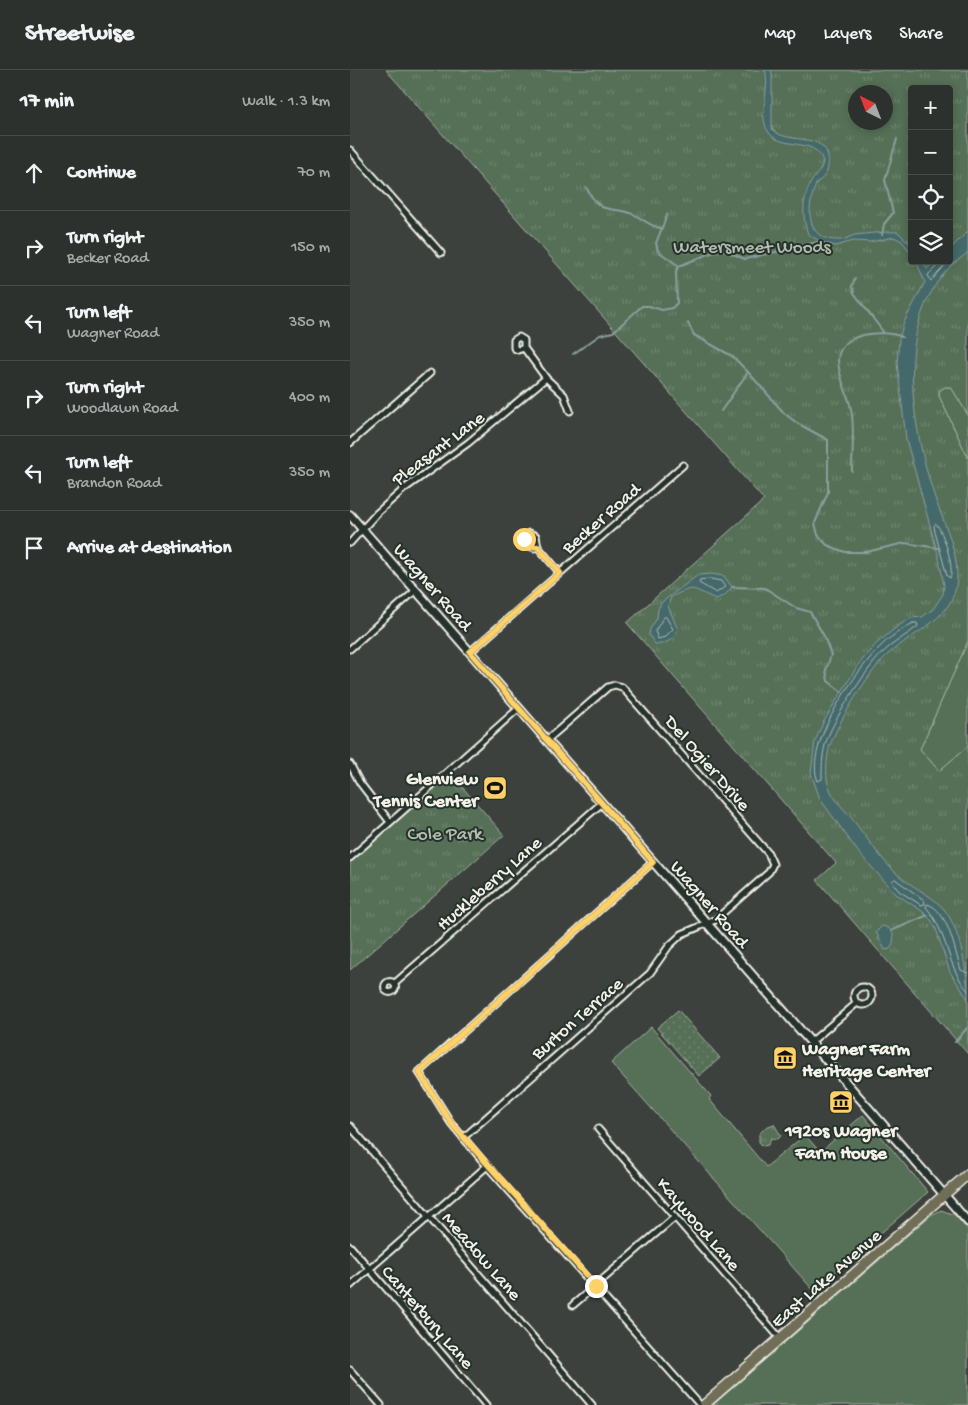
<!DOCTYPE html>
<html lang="en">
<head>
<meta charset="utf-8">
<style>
  body { margin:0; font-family:"Gochi Hand",sans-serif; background:#353936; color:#f1f3f6 }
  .controls { position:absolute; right:15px; top:15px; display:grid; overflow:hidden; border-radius:5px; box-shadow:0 2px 8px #0003 }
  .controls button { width:45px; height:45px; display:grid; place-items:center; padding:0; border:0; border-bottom:1px solid #484c4a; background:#2d312e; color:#f1f3f6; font:25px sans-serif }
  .compass { position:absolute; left:498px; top:15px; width:45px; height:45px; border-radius:50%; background:#2d312e; box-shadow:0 2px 8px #0003; rotate:318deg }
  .stop { position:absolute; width:15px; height:15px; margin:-11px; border:4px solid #ffd166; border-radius:50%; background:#fff }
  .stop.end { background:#ffd166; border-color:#fff; box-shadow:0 1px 5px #0008 }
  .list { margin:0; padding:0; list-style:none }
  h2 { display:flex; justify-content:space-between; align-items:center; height:65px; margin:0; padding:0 20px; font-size:21px }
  h2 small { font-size:16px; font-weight:400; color:#a7a9aa }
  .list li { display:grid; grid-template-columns:32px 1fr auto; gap:15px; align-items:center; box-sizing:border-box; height:75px; padding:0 20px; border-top:1px solid #484c4a }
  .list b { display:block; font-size:19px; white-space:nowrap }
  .list p { margin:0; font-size:16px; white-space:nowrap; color:#a7a9aa }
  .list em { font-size:16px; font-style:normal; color:#a7a9aa }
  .icon { flex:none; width:28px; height:28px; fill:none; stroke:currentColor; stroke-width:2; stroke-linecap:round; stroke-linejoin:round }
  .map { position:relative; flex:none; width:618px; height:1335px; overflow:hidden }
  header { display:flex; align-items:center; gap:30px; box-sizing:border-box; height:70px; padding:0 25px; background:#2d312e; border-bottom:1px solid #484c4a }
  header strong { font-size:24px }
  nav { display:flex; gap:28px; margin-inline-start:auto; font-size:18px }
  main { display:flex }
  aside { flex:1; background:#2d312e }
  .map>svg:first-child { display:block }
  .grass { fill:#557057; stroke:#a4b0a0 }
  .park { fill:url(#park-tufts); stroke:#a4b0a0; fill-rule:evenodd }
  .garden { fill:url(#garden-dots); stroke:#a4b0a0 }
  .water { fill:#45696b; stroke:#8b9f9d }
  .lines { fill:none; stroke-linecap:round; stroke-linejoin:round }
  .shore { stroke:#aebbb6; stroke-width:1 }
  .stream { stroke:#8b9f9d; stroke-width:2 }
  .minor-casing { stroke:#f4f1e8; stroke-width:9 }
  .tertiary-casing { stroke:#f4f1e8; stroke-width:11 }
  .primary-casing { stroke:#f4f1e8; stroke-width:12 }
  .minor { stroke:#26332d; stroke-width:5 }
  .tertiary { stroke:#26332d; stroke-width:7 }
  .primary { stroke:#716e59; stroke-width:9 }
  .route { stroke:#ffd166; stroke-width:6 }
  .labels { text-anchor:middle; stroke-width:4; stroke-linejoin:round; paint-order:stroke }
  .park-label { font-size:19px; fill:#b4bdae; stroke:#26332d }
  .street-label { font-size:19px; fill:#f4f1e8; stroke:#26332d }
  .poi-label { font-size:19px; font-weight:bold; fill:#f4f1e8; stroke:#26332d; text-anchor:end }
</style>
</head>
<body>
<header>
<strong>Streetwise</strong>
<nav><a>Map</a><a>Layers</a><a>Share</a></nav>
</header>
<main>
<aside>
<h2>17 min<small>Walk · 1.3 km</small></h2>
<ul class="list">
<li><svg class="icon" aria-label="ahead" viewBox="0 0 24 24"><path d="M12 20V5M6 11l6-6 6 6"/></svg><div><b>Continue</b></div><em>70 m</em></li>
<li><svg class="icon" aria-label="right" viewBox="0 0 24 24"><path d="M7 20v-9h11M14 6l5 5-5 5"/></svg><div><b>Turn right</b><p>Becker Road</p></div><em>150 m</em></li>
<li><svg class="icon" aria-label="left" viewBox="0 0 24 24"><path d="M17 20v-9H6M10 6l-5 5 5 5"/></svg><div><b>Turn left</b><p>Wagner Road</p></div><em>350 m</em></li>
<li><svg class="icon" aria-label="right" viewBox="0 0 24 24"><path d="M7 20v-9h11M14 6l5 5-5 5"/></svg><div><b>Turn right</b><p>Woodlawn Road</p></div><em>400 m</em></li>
<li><svg class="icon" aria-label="left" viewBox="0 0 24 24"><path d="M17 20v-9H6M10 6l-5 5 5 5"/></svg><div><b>Turn left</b><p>Brandon Road</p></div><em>350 m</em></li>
<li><svg class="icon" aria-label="arrive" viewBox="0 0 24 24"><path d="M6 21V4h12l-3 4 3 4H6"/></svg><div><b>Arrive at destination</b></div></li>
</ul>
</aside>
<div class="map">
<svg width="618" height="1335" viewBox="0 0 618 1335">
  <defs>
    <pattern id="park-tufts" width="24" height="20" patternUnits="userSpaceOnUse" patternTransform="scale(1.25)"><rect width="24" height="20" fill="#557057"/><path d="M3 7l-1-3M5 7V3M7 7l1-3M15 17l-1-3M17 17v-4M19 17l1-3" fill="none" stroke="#6e856f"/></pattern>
    <pattern id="garden-dots" width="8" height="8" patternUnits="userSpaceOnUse" patternTransform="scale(1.25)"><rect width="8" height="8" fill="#557057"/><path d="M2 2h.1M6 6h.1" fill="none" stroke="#6e856f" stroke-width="1.8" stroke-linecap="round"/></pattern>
  </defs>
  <rect width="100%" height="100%" fill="#3c413e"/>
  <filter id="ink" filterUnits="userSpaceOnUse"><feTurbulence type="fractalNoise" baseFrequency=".02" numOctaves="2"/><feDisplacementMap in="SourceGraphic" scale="10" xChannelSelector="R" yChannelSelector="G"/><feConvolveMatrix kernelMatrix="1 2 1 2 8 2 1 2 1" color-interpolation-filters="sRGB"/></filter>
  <g filter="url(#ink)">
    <path class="grass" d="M595 317H601L618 345V388L589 326V321Z
      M618 571V676L589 701 570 679Z
      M301 957 361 1026 359 1029 416 1097 455 1065 470 1082 513 1045 578 1122 464 1221 261 993Z
      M591 1140 605 1145 618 1160V1335H363L581 1145Z"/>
    <path class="park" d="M36 0H618V345L601 317H595L589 321V326L618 388V571L570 679 589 701 618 676V984L467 810 486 793 277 553 414 430ZM562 19H599V191H562ZM506 22H536V52H506Z
      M100 703 154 765 0 900V791Z
      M424 1054 431 1066 428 1069 421 1068 418 1075 413 1076 409 1072V1064L416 1057Z"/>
    <path class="garden" d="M328 940 370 988 349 1006 307 958Z"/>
    <path class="water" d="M415 0H421L422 3V59C437 77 483 58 478 97 477 104 473 109 467 112 456 137 454 172 491 170 496 170 500 166 505 165 514 164 541 161 548 162L562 176V184L552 171 544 167 520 172 503 171 486 176 471 172 458 164C452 147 452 131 460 114 464 105 472 102 473 91 465 66 429 81 418 61 407 44 421 19 415 0Z
      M618 161V182C612 188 603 193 598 199 544 257 562 356 584 425 592 449 607 478 607 504 608 549 564 560 536 586 518 603 489 651 480 675 477 685 476 698 477 709 479 725 493 738 503 750 517 768 530 788 547 804 560 816 580 824 593 838 610 857 618 904 618 929L600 902 586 859 581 850 572 841 546 824 509 783 470 729 461 703 465 671 474 651 508 595 526 574 548 556 561 548 572 547 583 539 593 524 594 516 589 488 556 369 547 293 549 269 554 252 575 212 566 191H572L577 199 585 191H599V180Z
      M361 504 374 506 382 517 375 525 366 529C341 519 347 514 321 527L318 536 328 560C323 569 315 576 305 574L299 565 300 559 307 548 308 539 312 532 348 505Z
      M532 856C545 858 546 870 540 879L535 880 526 862Z"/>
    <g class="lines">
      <path class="shore" d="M588 191 587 196 578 205 581 211 599 191
        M586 454C593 460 605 499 600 508L597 506 585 462 584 456Z
        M361 509 371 511 375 517 366 523 349 513 350 510Z
        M316 547 323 559 315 567 308 569 305 561 313 548Z
        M563 553H567L568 556C556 566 542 573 531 584 515 601 481 653 475 675 472 687 472 698 472 709L468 711C453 677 505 602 529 578 538 568 551 560 563 553Z
        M545 809 574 830 575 834 571 835 549 821 542 812Z
        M618 903 611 900C605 882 598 839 577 834L576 837C599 864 596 896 618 921"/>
      <path class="stream" d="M236 117C253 150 260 133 285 145 294 150 300 156 310 158
        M317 145 306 173 308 181 329 196
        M532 165 534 154 543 143 535 110 547 69
        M505 208 502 216 504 223 534 263
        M338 253 344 265 382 286 398 302
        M223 284 250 265 263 262 292 236H299L312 240 322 238 327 233 326 201 329 196 371 179 395 189 472 171
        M371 341 398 302 435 344 447 353 478 370V422L465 453 468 465 477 475 495 482H516L555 473 588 478
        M502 401C502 381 505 358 501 339 498 323 488 306 488 290 489 262 533 259 552 267
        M382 517 415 518 446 538 460 542 474 566 481 585 476 600 478 611 492 622
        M541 861 578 845
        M605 972 618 957"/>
      <defs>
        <path id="minor" d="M0 80 91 183
          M174 278 168 280 164 278V270L169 267 174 270V278L196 308 214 325 220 341
          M0 373 80 303
          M0 473 27 443 54 419 118 373 196 308
          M188 477 184 478 175 474V465L179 463 186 466 188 477 210 503
          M0 579 66 520
          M120 582 333 395
          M0 694 10 713 40 752
          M0 788 169 638
          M303 792 69 1002 101 1053 137 1096 350 1335
          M34.5 917a5.5 5.5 0 1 1 11 0a5.5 5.5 0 1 1-11 0Z
          M44 914 252 733
          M504 926a9 9 0 1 1 18 0a9 9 0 1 1-18 0Z
          M461 972 507 933
          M0 1056 242 1335
          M248 1059 430 1268
          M113 1068 300 903 319 876 332 864 365 850 419 802 423 794 418 783 272 617 265 615 258 617 197 670
          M0 1176 136 1335
          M0 1216 137 1096
          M223 1235 325 1147
          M0 1300 31 1335"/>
        <path id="tertiary" d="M0 445 618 1152"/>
        <path id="primary" d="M354 1335 618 1104"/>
      </defs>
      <use href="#minor" class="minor-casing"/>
      <use href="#tertiary" class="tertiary-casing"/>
      <use href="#primary" class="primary-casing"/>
      <use href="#minor" class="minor"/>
      <use href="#tertiary" class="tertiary"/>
      <use href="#primary" class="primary"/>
    </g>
  </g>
  <g class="lines" filter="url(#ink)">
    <path class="route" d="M174 469 178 476 188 477 210 503 120 582 303 792 69 1002 101 1053 246 1216"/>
  </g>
  <defs>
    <symbol id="stadium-square" viewBox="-11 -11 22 22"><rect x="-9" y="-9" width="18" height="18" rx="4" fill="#ffd166" stroke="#26332d"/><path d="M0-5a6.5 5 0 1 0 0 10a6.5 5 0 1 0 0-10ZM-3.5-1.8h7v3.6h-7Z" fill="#111"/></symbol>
    <symbol id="museum-square" viewBox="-11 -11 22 22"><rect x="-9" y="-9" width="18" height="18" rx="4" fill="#ffd166" stroke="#26332d"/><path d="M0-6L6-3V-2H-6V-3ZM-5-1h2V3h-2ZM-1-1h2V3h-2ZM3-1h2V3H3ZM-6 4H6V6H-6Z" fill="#111"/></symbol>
  </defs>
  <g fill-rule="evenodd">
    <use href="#stadium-square" x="131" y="704" width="28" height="28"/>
    <use href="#museum-square" x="421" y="974" width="28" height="28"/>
    <use href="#museum-square" x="477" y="1018" width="28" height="28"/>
  </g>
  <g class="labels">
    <g class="park-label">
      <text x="402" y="182">Watersmeet Woods</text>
      <text x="95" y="769">Cole Park</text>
    </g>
    <g class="street-label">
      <text transform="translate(87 377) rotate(-37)" y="7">Pleasant Lane</text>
      <text transform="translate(250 447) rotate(-41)" y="7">Becker Road</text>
      <text transform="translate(84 516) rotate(49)" y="7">Wagner Road</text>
      <text transform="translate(359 692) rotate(49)" y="7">Del Ogier Drive</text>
      <text transform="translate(138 812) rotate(-41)" y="7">Huckleberry Lane</text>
      <text transform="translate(361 833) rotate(49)" y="7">Wagner Road</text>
      <text transform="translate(226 947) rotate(-41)" y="7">Burton Terrace</text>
      <text transform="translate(350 1153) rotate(49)" y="7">Kaywood Lane</text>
      <text transform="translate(133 1185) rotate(49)" y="7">Meadow Lane</text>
      <text transform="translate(475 1207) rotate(-41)" y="7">East Lake Avenue</text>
      <text transform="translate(79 1246) rotate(49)" y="7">Canterbury Lane</text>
    </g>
    <g class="poi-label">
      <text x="128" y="714">Glenview<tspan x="128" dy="22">Tennis Center</tspan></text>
      <text x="452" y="984" text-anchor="start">Wagner Farm<tspan x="452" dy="22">Heritage Center</tspan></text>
      <text x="491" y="1066" text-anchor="middle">1920s Wagner<tspan x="491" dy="22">Farm House</tspan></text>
    </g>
  </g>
</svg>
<div class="controls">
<button>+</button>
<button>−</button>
<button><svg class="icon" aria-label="locate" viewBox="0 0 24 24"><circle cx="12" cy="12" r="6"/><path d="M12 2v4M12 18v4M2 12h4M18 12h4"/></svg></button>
<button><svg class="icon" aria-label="layers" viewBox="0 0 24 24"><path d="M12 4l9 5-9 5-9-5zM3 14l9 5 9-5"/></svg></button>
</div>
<svg class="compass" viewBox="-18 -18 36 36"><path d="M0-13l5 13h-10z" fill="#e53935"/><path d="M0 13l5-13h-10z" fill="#a7a9aa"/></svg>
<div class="stop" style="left:174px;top:469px"></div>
<div class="stop end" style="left:246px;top:1216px"></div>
</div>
</main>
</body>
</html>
